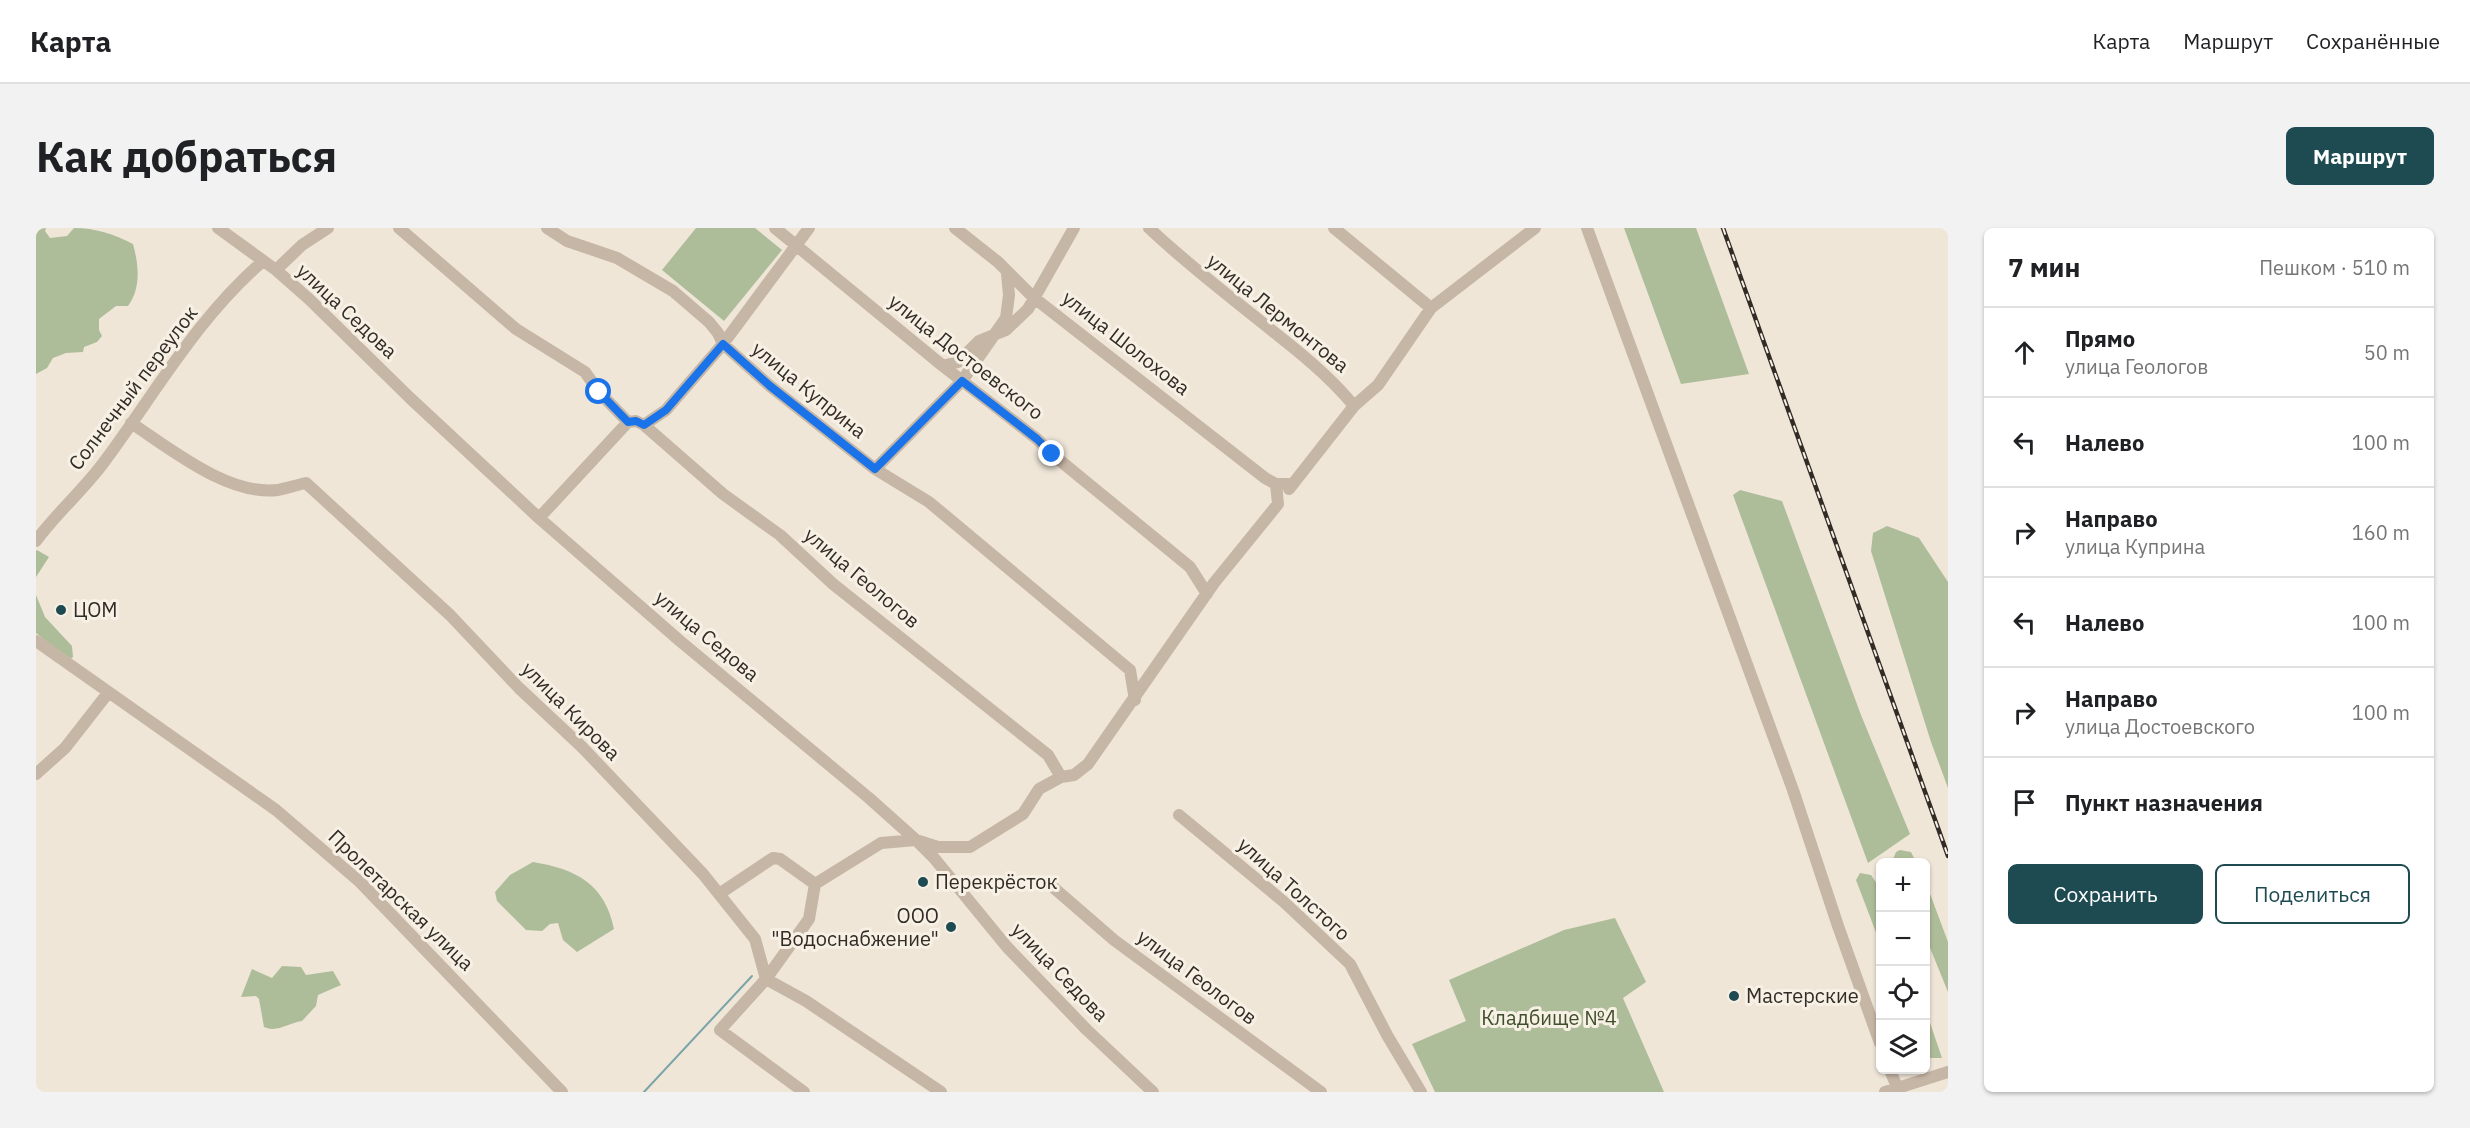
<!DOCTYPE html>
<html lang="ru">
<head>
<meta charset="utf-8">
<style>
  body { margin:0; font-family:"IBM Plex Sans",sans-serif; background:#f2f2f2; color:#202124 }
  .controls { position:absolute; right:18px; bottom:18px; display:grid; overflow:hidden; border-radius:9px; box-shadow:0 2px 4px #0004 }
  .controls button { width:54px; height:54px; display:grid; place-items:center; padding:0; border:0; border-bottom:2px solid #e0e0e0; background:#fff; color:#202124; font:30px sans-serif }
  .stop { position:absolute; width:18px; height:18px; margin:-14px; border:4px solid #1a73e8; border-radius:50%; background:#fff }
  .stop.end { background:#1a73e8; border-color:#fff; box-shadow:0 2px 6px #0008 }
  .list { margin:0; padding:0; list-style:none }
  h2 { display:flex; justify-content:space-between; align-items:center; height:78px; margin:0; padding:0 24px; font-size:26px }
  h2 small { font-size:20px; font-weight:400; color:#757577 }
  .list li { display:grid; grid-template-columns:39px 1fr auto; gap:18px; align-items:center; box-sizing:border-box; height:90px; padding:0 24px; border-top:2px solid #e0e0e0 }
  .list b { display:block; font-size:22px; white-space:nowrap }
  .list p { margin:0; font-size:20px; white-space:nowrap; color:#757577 }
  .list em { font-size:20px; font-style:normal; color:#757577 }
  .actions { display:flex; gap:12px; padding:18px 24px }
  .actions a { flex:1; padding:14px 0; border:2px solid #1e4a51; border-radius:9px; text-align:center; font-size:21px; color:#1e4a51 }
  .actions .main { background:#1e4a51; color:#fff }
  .icon { flex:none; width:33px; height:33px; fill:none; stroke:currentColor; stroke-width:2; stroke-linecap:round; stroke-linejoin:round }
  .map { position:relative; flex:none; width:1912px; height:864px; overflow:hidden; border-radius:9px }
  header { display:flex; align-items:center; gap:36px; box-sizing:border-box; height:84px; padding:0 30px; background:#fff; border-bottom:2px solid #e0e0e0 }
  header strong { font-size:28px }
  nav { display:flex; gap:33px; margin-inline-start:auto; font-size:21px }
  .intro { display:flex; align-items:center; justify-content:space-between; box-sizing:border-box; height:144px; padding:0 36px }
  h1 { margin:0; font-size:42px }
  .button { padding:15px 27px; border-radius:9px; background:#1e4a51; color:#fff; font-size:21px; font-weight:700 }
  main { display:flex; gap:36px; padding:0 36px }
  aside { flex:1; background:#fff; border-radius:9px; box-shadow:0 2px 4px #0004 }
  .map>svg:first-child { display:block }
  .green { fill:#aebd99 }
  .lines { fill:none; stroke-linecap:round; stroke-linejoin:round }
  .stream { stroke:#79a4aa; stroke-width:2 }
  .minor { stroke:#c6b6a5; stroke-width:12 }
  .rail-casing { stroke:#322b26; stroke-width:4.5 }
  .rail { stroke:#f7f0e4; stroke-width:2; stroke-dasharray:7; stroke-linecap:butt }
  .route { stroke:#1a73e8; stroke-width:8 }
  .poi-dot { fill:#1e4a51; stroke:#f7f0e4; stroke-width:2 }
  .labels { text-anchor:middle; stroke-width:6; stroke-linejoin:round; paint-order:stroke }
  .street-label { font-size:20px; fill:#322b26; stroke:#f7f0e4 }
  .poi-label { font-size:20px; fill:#322b26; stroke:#f7f0e4; text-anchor:start }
  .park-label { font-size:20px; fill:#3f4f2b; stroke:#f7f0e4 }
</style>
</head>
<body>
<header>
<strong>Карта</strong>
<nav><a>Карта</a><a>Маршрут</a><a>Сохранённые</a></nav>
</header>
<div class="intro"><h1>Как добраться</h1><a class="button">Маршрут</a></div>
<main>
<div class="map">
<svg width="1912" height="864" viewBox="0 0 1912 864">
  <rect width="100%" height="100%" fill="#efe6d8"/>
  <path class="green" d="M0 0H10L9 3 14 10 31 8 38 0C59 0 78 6 97 16 103 38 105 60 92 78H80L63 91V102L66 108 61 114 48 119 47 124 30 125 17 130 11 140 0 146Z
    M660 0H719L746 22 688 93 626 42Z
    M1588 0H1660L1713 146 1645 156Z
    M1704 262 1746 273 1825 487 1874 606 1832 635 1697 267Z
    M1851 298 1883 310 1912 354V560L1895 514 1835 323 1837 305Z
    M1 322 13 329 0 349V323Z
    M0 367 9 389 36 418 37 429 33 432 0 405Z
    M1864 622 1875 624 1880 634H1859L1857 631 1860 624Z
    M497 634C540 641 569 656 578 701L541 724 527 712 522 695 514 696 506 703 490 702 461 673 459 664 474 647Z
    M1824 645 1835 647 1844 660V715L1820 652Z
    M1890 655 1912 714V764L1890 710Z
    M1579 690 1610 754 1587 770 1628 864H1399L1376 816 1430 793 1413 752 1528 702Z
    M246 738 265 739 270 747 297 743 305 757 282 767 280 778 266 793C252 795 241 805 228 799L223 771 220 768 205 769 216 741 236 750Z
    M1890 783 1906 830H1894L1890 825Z"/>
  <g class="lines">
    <path class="stream" d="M608 864 716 748"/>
    <path class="minor" d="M182 0 240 42 273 71 374 170 503 290 644 413 833 570 880 612 898 630 971 719 1051 802 1117 864
      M363 0 480 101 549 144 563 164 592 194
      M511 0 531 13 581 30 637 63 673 94 682 105 687 116 734 158 839 241 893 274 1094 442 1099 472
      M739 0 907 138 1001 211 1016 226 1154 339 1171 366
      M919 0 962 34 997 69 1229 250 1240 256
      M1113 0C1154 39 1200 73 1244 109 1271 130 1297 152 1318 178
      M1298 0 1395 80
      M1551 0 1757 562 1802 698 1844 815
      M240 42 266 17 292 0
      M907 138 922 134 943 113 970 102 992 81 1038 0
      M95 195C135 221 192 268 242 262 251 260 261 257 270 255L414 387 483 460 546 519 667 646 719 711 730 751 770 773 905 864
      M608 197 630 182 687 116 773 0
      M839 241 926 153 970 90 973 67 971 46
      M1253 261 1318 178 1342 157 1395 80 1499 0
      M503 290 592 194 600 193 608 197 687 266 744 307 797 356 1012 527 1025 549
      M0 313C21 284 50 260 71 230 121 162 163 88 227 33
      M0 413 240 582 324 654 526 864
      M0 546 29 520 72 465
      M1143 587 1248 674 1314 736 1351 807 1385 864
      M1018 660 1078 712 1285 864
      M683 666 737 630 744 631 779 656 845 615 880 612 902 619H934L987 586 1003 561 1025 549 1038 547 1052 536 1178 355 1242 276 1240 256H1257
      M1854 842 1863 864
      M768 864 684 802 730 751 773 691 779 656
      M1849 864 1912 844"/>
    <defs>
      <path id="rail" d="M1687 0 1912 628"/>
    </defs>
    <use href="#rail" class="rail-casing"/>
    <use href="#rail" class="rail"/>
  </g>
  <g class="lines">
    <path class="route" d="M563 164 592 194 600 193 608 197 630 182 687 116 734 158 839 241 926 153 1001 211 1016 226"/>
  </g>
  <g class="poi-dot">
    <circle cx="25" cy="382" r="6"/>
    <circle cx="887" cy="654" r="6"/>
    <circle cx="915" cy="699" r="6"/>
    <circle cx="1698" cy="768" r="6"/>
  </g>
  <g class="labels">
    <g class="street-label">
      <text transform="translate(311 83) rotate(43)" y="7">улица Седова</text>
      <text transform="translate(1242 85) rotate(39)" y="7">улица Лермонтова</text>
      <text transform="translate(1090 115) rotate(38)" y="7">улица Шолохова</text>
      <text transform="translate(930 129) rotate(38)" y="7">улица Достоевского</text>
      <text transform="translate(97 160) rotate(-53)" y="7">Солнечный переулок</text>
      <text transform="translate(773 162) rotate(39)" y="7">улица Куприна</text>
      <text transform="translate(826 350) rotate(40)" y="7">улица Геологов</text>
      <text transform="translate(671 408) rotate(40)" y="7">улица Седова</text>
      <text transform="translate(535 483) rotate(45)" y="7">улица Кирова</text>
      <text transform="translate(1258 661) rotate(42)" y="7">улица Толстого</text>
      <text transform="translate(365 672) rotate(44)" y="7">Пролетарская улица</text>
      <text transform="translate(1024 744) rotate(46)" y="7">улица Седова</text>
      <text transform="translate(1161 749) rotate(37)" y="7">улица Геологов</text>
    </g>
    <g class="poi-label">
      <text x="37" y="389">ЦОМ</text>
      <text x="899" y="661">Перекрёсток</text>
      <text x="903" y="695" text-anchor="end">ООО<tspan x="903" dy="23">"Водоснабжение"</tspan></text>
      <text x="1710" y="775">Мастерские</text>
    </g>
    <g class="park-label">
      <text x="1513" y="797">Кладбище №4</text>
    </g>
  </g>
</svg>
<div class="controls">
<button>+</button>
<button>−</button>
<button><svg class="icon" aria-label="locate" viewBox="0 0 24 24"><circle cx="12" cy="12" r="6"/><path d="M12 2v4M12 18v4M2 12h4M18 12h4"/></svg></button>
<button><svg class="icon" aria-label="layers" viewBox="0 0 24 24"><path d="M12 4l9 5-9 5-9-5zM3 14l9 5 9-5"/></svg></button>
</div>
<div class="stop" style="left:563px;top:164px"></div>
<div class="stop end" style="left:1016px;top:226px"></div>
</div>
<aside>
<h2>7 мин<small>Пешком · 510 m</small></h2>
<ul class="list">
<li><svg class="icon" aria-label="ahead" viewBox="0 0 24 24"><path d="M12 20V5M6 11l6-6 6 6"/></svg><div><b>Прямо</b><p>улица Геологов</p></div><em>50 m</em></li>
<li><svg class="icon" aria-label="left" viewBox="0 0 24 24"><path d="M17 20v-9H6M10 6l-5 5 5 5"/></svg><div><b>Налево</b></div><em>100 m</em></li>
<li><svg class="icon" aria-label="right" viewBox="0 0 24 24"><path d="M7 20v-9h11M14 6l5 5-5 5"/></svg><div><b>Направо</b><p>улица Куприна</p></div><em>160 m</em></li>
<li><svg class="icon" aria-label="left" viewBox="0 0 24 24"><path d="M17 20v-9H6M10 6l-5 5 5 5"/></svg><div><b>Налево</b></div><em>100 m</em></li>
<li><svg class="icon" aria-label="right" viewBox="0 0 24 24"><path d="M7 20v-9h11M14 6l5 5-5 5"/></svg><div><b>Направо</b><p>улица Достоевского</p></div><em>100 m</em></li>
<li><svg class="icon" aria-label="arrive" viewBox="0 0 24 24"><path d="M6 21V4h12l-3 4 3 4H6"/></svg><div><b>Пункт назначения</b></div></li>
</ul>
<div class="actions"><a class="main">Сохранить</a><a>Поделиться</a></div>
</aside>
</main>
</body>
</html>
